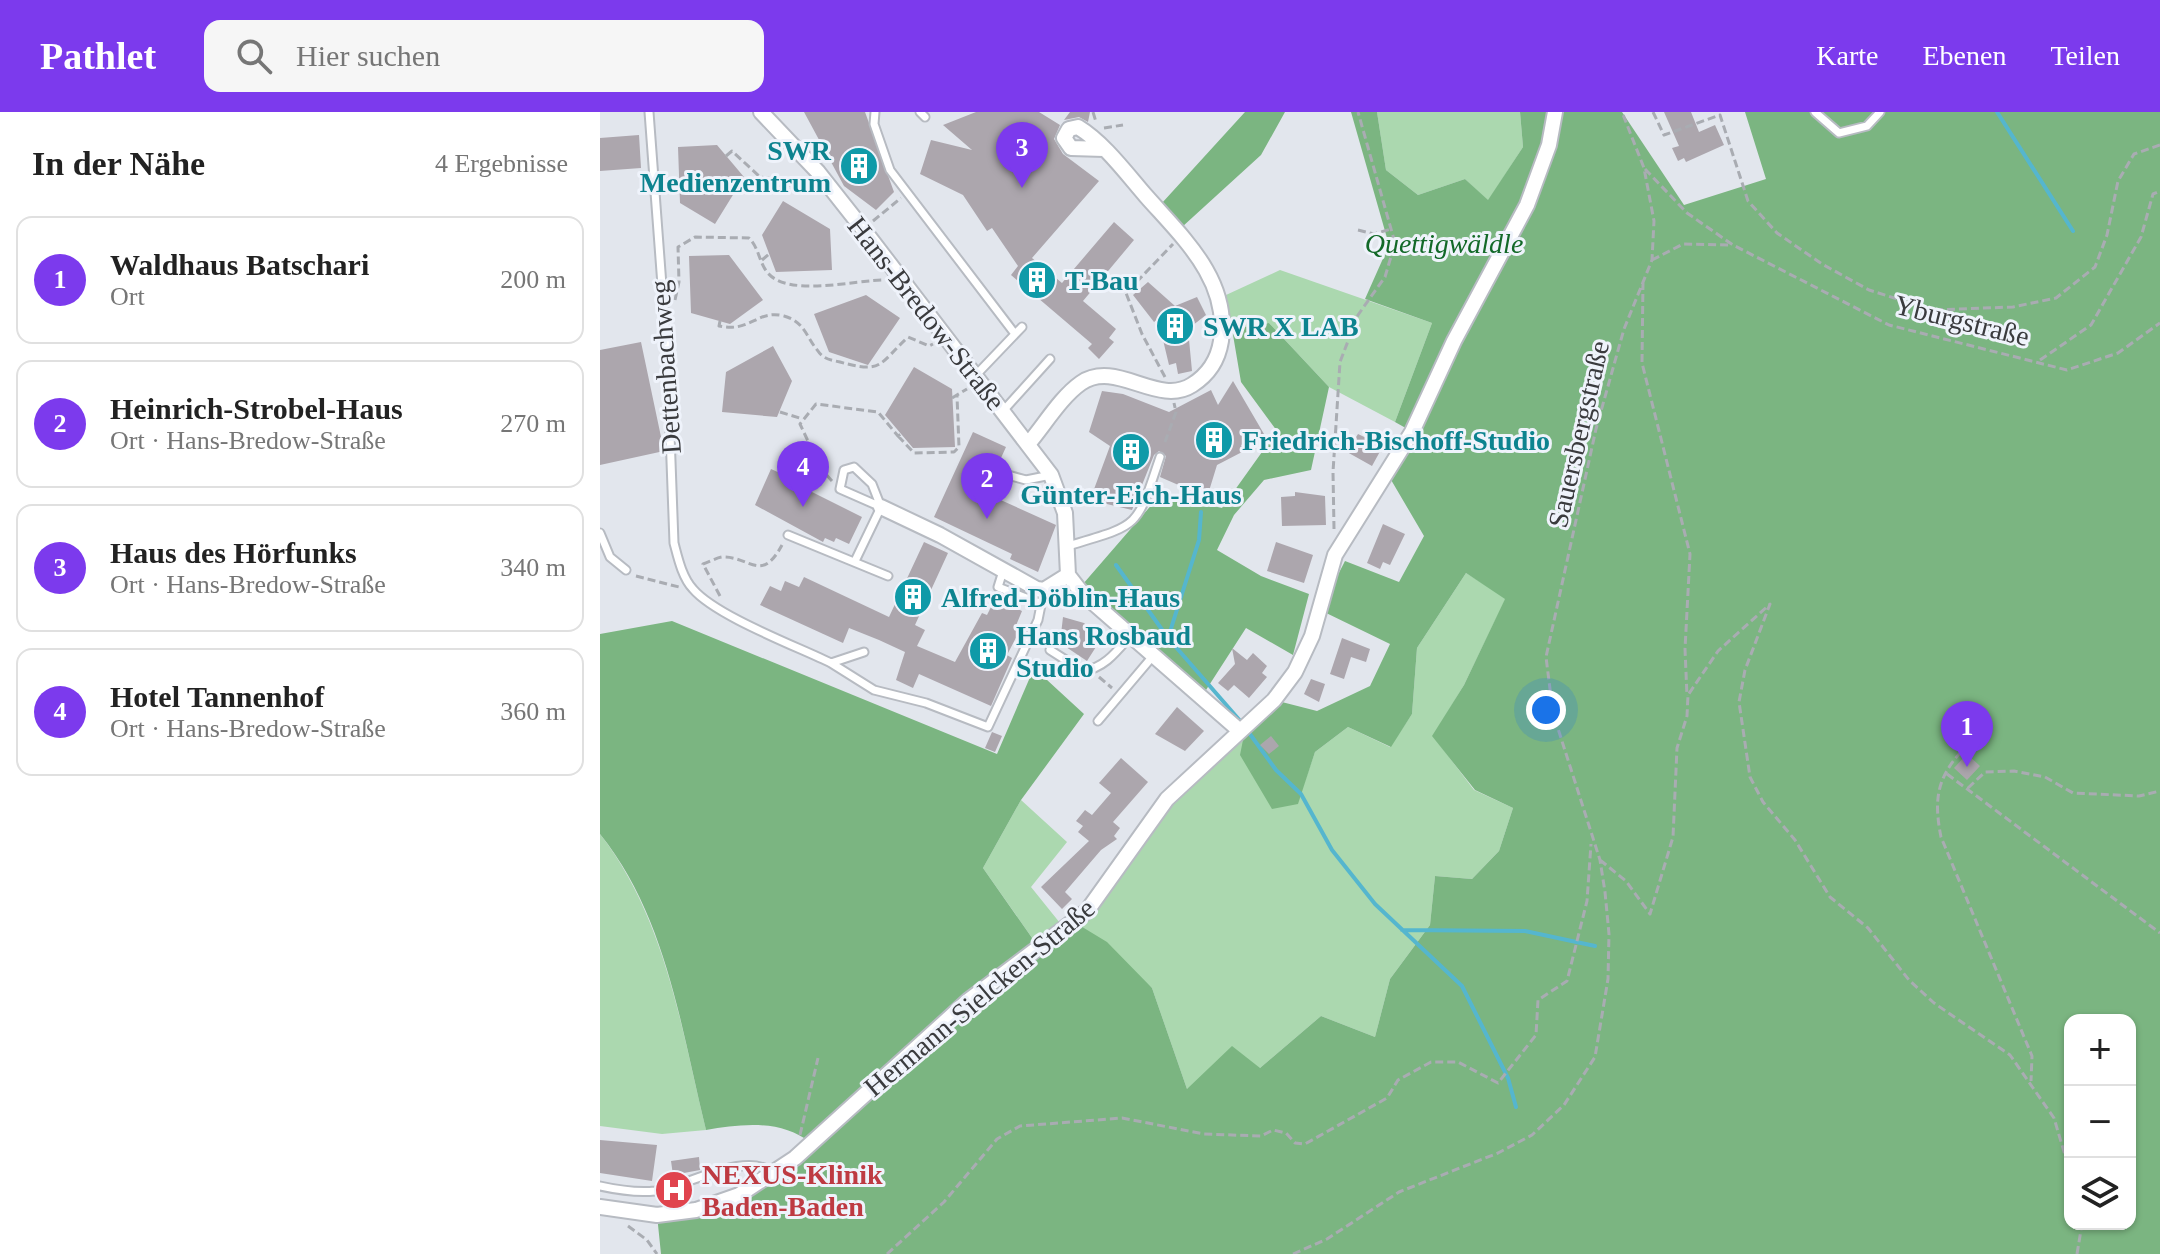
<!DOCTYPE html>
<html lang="de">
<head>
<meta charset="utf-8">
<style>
  body { margin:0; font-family:Georgia,serif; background:#f6f6f6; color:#222 }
  .controls { position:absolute; right:24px; bottom:24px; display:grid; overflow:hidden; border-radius:16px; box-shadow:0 2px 6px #0004 }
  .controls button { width:72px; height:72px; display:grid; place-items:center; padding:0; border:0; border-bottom:2px solid #e0e0e0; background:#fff; color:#222; font:40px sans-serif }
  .you { position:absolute; left:946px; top:598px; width:28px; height:28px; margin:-20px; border:6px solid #fff; border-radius:50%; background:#1a73e8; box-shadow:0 0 0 12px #1a73e833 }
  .badge { display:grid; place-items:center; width:52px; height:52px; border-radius:50%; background:#7c3aed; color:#fff; font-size:26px; font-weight:700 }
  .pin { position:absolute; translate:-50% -66px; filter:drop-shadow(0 2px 4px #0008) }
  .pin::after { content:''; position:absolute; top:42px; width:28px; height:24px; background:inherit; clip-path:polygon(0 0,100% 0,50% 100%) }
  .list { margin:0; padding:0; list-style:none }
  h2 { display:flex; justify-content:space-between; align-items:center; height:104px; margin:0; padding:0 32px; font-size:34px }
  h2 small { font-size:26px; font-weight:400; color:#767676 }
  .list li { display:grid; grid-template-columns:52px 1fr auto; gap:24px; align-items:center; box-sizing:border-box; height:128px; margin:0 16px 16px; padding:0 16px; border:2px solid #e0e0e0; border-radius:16px }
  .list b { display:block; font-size:30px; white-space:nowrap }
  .list p { margin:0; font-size:26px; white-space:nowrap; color:#767676 }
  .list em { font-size:26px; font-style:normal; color:#767676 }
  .icon { flex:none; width:44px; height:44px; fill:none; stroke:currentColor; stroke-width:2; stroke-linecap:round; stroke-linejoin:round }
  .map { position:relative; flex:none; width:1560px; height:1142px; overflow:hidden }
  header { display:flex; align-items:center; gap:48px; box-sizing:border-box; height:112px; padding:0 40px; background:#7c3aed; color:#fff }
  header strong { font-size:38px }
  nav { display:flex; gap:44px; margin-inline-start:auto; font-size:28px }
  .search { width:560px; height:72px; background:#f6f6f6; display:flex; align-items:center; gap:20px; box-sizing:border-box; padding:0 28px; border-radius:16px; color:#767676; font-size:30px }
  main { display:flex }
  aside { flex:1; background:#fff }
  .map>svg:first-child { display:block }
  .green { fill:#abd8af }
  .forest { fill:#7bb581; fill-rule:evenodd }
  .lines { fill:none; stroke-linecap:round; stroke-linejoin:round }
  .stream { stroke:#55b6ce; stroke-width:4 }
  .building { fill:#aca6ad }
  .lane-casing { stroke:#b7bbc2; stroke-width:11 }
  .street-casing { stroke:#b7bbc2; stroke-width:18 }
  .path { stroke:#a9acb2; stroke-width:3; stroke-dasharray:8 4; stroke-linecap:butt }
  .lane { stroke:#fff; stroke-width:7 }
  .street { stroke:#fff; stroke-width:14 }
  .labels { text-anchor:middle; stroke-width:6; stroke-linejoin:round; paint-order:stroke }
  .culture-label { font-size:28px; font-weight:bold; fill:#0d838f; stroke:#eff3fb; text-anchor:start }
  .park-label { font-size:28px; font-style:italic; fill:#126928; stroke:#eff3fb }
  .street-label { font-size:28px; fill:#3a3b3e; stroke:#eff3fb }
  .health-label { font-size:28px; font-weight:bold; fill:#be3a42; stroke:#eff3fb; text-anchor:start }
</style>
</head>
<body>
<header>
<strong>Pathlet</strong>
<div class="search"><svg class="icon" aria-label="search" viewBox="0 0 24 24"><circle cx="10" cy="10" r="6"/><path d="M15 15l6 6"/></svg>Hier suchen</div>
<nav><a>Karte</a><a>Ebenen</a><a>Teilen</a></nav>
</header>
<main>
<aside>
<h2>In der Nähe<small>4 Ergebnisse</small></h2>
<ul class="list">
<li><span class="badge">1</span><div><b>Waldhaus Batschari</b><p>Ort</p></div><em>200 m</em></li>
<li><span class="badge">2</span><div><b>Heinrich-Strobel-Haus</b><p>Ort · Hans-Bredow-Straße</p></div><em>270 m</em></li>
<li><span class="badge">3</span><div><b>Haus des Hörfunks</b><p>Ort · Hans-Bredow-Straße</p></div><em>340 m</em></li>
<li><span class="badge">4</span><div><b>Hotel Tannenhof</b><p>Ort · Hans-Bredow-Straße</p></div><em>360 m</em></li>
</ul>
</aside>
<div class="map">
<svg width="1560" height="1142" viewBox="0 0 1560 1142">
  <rect width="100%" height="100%" fill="#e2e6ed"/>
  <path class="green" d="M777 0H920L923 35 888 89 865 67 818 83 786 58Z
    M680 158 832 211 795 310 729 275 669 211 632 217 626 183Z
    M866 461 906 486 864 573 833 624 874 678 913 696 899 739 872 767 835 764 830 813 790 867 775 925 721 904 660 956 587 977 552 876 474 810 549 709 640 619 697 692 715 640 748 615 790 635 812 602 817 536Z
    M421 688 467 730 431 775 460 811 435 830 383 756Z
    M0 722C66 807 81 916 106 1018L62 1022 0 1014Z"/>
  <path class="forest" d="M645 0H685L661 43 582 115 562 91Z
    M751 0H777L786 58 818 83 865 67 888 88 923 35 920 0H1022L1084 93 1166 67 1145 0H1560V1142H61L57 1103 117 1092 211 1031C181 1007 141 1012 106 1018 81 917 67 805 0 722V522L72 509 397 642 434 556 484 602 421 688 383 756 437 833 474 810 507 830 552 876 587 977 632 934 660 956 721 904 775 925 790 867 830 813 835 764 872 767 899 739 913 696 875 678 832 624 864 573 905 487 866 461 817 536 812 602 791 635 748 615 715 640 698 692 672 697 640 643 645 618 674 588 717 599 770 574 790 532 720 498 745 449 799 470 824 424 787 361 811 319 795 310 832 211 765 187 789 133ZM1470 908H1530V1112H1470Z
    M669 211 729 275 711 358 664 368 634 403 617 438 661 464 709 482 693 543 646 516 606 578 483 472 561 382 622 396 677 319 641 270 632 217Z"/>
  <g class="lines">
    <path class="stream" d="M1397 0 1473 119
      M516 453 568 526 642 611
      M568 526 599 428 601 400
      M647 618 676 658 701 682 732 738 775 792 862 874 908 966 916 995
      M802 818 925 819 995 834"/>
  </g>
  <path class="building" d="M204 0H265L294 80 276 98 244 74Z
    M376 0H439L460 13 454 27 463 42 499 69 432 146 462 171 514 110 534 128 483 189 516 217 509 226 514 230 499 247 488 236 492 232 411 163 418 154 392 116 387 119 363 83 320 62 331 28 372 38 343 13Z
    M470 0H490L488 10 479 5 464 8Z
    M1064 0H1091L1099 20 1115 13 1124 33 1086 50 1084 46 1078 49 1072 36 1079 34Z
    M39 23 41 56 0 59V26Z
    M117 33 144 65 115 112 80 91 78 35Z
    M183 89 230 117 232 158 176 160 162 123Z
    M129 143 163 188 130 212 91 201 89 144Z
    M548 170 575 194 597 185 606 203 588 217 592 259 578 262 576 251 569 253 558 207 554 210 533 183Z
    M266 183 300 206 268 253 229 240 214 202Z
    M41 230 64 339 0 353V238Z
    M173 234 192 269 177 305 122 300 126 260Z
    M314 255 352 277 355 335 313 336 285 303Z
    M633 269 664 322 641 333 644 339 617 353 609 379 583 375 560 365 566 344 559 339 554 343 532 398 490 388 510 334 489 320 502 279 523 282 569 300 611 278 618 293Z
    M373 320 406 335 385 381 456 413 438 460 410 447 412 442 334 405Z
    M758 322 783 334 772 354 747 340Z
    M171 357 213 376 212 380 262 405 249 432 236 426 234 430 225 426 223 430 155 393Z
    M695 380 725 384 726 413 682 414 681 385 695 384Z
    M783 412 805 422 790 453 783 450 780 457 767 451Z
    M324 430 348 441 315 513 325 518 317 534 355 550 382 501 387 503 395 487 422 499 415 516 420 518 407 543 412 546 391 594 319 562 313 576 296 568 305 540 279 528 249 516 243 531 160 493 170 474 181 479 185 469 199 475 204 465 289 505Z
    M676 430 713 443 704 471 667 459Z
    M463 505 484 511 501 527 487 549 460 531Z
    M742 526 770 537 766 550 751 545 744 567 730 562Z
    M632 536 647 548 653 541 667 554 662 561 667 565 649 586 634 573 628 579 618 571 635 552Z
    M711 567 725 572 719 590 704 582Z
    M577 595 604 619 585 639 555 622Z
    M392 620 402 624 395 640 385 636Z
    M671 624 679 634 669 642 660 633Z
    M1367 642 1380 654 1367 668 1354 656Z
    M521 646 548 670 513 710 520 716 514 724 517 727 501 738 465 780 472 787 462 797 441 775 489 729 478 720 483 714 476 709 485 698 492 703 511 681 499 671Z
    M0 1028 57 1033 52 1069 0 1061Z
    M99 1045 100 1058 73 1063 71 1049Z"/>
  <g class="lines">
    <defs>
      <path id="lane" d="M49 0 67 240 74 431C78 446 82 465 93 477 116 504 196 534 231 551L264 540
        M275 0 274 12 290 58 415 222
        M320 0 325 5
        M1215 0 1239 21 1267 14 1280 0
        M376 263 422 215
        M403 299 450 247
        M254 355 272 372 281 395 240 377 244 358Z
        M404 362 426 368 451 363
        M0 421 10 445 26 458
        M188 423 288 464
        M468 434C541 412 536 417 560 345
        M255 449 281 395
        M403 459 398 475 439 491
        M450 538 483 559C505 556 517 539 531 523
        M231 551 274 578 326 591 388 615 438 508 444 478
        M498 609 553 544
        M0 1074C18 1078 36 1081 55 1079 88 1074 147 1038 172 1061"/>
      <path id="street" d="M161 0 218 60 263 117 451 363 465 401 468 463 482 481 640 619
        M429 331C445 312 461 285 481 271 516 247 558 295 592 273 608 263 618 248 621 229 630 168 583 126 546 84 526 61 504 31 478 15L469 17 464 26 471 36 504 37
        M281 395 340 423 437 477 444 478 468 463
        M0 1095 57 1103 96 1098 139 1083 195 1046 369 888 487 799 567 687 674 588 695 560 712 524 735 443 812 320 854 229 927 93 949 33 955 0"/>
    </defs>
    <use href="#lane" class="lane-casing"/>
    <use href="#street" class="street-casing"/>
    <path class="path" d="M493 0 496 10
      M1053 0 1064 23 1120 3 1148 89 1177 121 1222 152 1269 178 1332 198 1413 195 1456 186 1495 155 1507 123 1518 69 1534 42 1560 33
      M504 16 523 13
      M126 44 132 39 160 65 212 73
      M1045 57 1087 101 1133 133 1289 213 1467 258 1518 241 1560 211
      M154 71 163 78 201 71
      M273 109 301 86
      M758 118 774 122 791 117
      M162 148 169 142
      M1052 148 1083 132 1132 133
      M1043 170 1042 251 1090 442 1085 537 1087 584
      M75 188 79 170 78 135 95 125 149 126C159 136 159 150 167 160 187 186 255 168 284 168
      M120 209 119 214C151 221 157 197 184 204 205 210 206 225 218 239 223 247 231 248 240 250 283 262 279 252 308 225L329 234 333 232
      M1440 248 1491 213 1541 125 1553 82 1560 79
      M565 265 542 222 526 181 573 132
      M352 286 367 277
      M180 300 203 307
      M298 324 314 341 354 340 359 335 357 284
      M565 330 576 300 574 291
      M232 369 221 357 200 312 216 292 278 300 298 324 301 322
      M734 417 733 360 740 250 758 203 785 165 795 131 758 0
      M36 464 79 475
      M120 484 103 452C109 450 116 446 122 445 150 444 161 472 182 433
      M499 565 512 576
      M1361 640C1336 667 1334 690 1341 725L1432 944 1431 969
      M1347 662 1560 821
      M1368 676 1385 660 1414 659 1445 665 1473 681 1539 684 1560 679
      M1000 748 1026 769 1050 802 1073 725 1077 636 1087 604 1088 583 1118 539 1170 492 1145 558 1139 590 1150 665 1163 690 1195 728 1230 785 1268 816 1309 868 1334 891 1410 943 1454 1006 1470 1060
      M200 1023 218 946
      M28 1114 47 1128 57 1142
      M287 1142 344 1090 397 1027 420 1014 522 1006 604 1022 661 1024 673 1018 686 1021 695 1031 705 1032 787 986 798 968 831 950H858L898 971 936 923 938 888 967 869 987 789 991 732
      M693 1142 727 1127 799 1080 898 1041 932 1023 964 993 995 945 1008 867 1009 822 1005 780 1000 748 953 601 946 545 996 317 1024 217 1052 148 1054 109 1044 56 1022 0
      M1477 1142 1482 1112"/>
    <use href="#lane" class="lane"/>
    <use href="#street" class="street"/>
  </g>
  <defs>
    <symbol id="building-disc" viewBox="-11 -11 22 22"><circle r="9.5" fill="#0f9aa8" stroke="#eff3fb"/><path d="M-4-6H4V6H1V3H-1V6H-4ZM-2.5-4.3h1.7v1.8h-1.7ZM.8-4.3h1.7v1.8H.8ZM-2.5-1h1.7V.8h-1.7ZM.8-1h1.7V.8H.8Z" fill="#fff"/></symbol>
    <symbol id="hospital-disc" viewBox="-11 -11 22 22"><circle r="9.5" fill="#e0444e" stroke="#eff3fb"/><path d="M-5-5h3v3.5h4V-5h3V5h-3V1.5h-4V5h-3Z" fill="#fff"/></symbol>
  </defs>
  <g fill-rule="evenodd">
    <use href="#building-disc" x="237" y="32" width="44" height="44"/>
    <use href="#building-disc" x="415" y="146" width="44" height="44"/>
    <use href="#building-disc" x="553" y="192" width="44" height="44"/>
    <use href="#building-disc" x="592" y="306" width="44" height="44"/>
    <use href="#building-disc" x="509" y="318" width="44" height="44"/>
    <use href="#building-disc" x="291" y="463" width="44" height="44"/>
    <use href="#building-disc" x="366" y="517" width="44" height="44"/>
    <use href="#hospital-disc" x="52" y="1056" width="44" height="44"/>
  </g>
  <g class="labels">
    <g class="culture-label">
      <text x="231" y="48" text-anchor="end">SWR<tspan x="231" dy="32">Medienzentrum</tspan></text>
      <text x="465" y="178">T-Bau</text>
      <text x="603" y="224">SWR X LAB</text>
      <text x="642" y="338">Friedrich-Bischoff-Studio</text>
      <text x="531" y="392" text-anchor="middle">Günter-Eich-Haus</text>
      <text x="341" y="495">Alfred-Döblin-Haus</text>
      <text x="416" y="533">Hans Rosbaud<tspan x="416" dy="32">Studio</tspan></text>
    </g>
    <g class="park-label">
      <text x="844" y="141">Quettigwäldle</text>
    </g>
    <g class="street-label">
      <text transform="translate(327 201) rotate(52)" y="10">Hans-Bredow-Straße</text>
      <text transform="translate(1362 208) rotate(14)" y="10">Yburgstraße</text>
      <text transform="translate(65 255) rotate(-94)" y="10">Dettenbachweg</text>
      <text transform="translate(978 322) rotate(-77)" y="10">Sauersbergstraße</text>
      <text transform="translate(379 885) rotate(-40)" y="10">Hermann-Sielcken-Straße</text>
    </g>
    <g class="health-label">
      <text x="102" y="1072">NEXUS-Klinik<tspan x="102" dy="32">Baden-Baden</tspan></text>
    </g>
  </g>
</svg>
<div class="controls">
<button>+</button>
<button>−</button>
<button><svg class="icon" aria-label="layers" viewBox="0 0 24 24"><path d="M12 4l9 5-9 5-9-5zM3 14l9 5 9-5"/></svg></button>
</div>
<div class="you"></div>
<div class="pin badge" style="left:1367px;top:655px">1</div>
<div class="pin badge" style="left:387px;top:407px">2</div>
<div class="pin badge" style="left:422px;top:76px">3</div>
<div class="pin badge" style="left:203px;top:395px">4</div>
</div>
</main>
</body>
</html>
